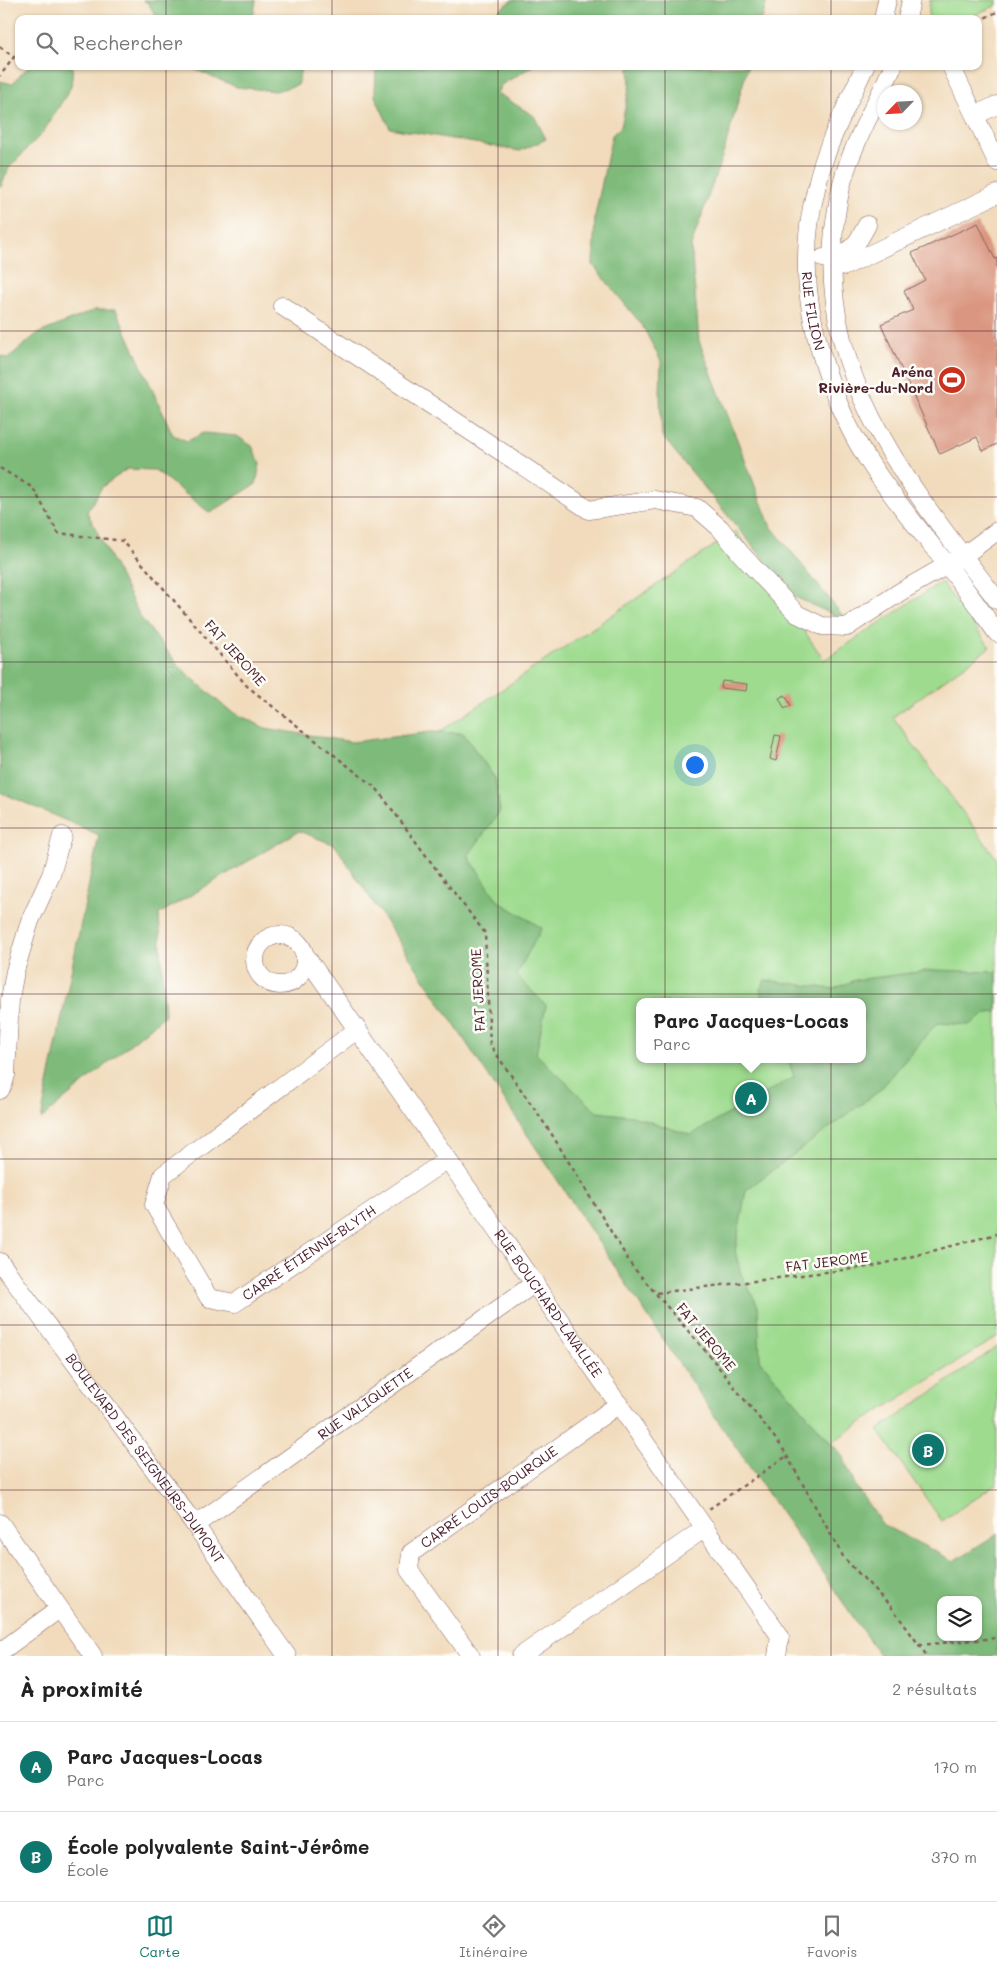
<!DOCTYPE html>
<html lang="fr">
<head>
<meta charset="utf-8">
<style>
  body { margin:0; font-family:Mali,sans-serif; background:#f6f6f6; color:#222 }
  .controls { position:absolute; right:15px; bottom:15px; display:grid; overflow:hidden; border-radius:10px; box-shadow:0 1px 4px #0004 }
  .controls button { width:45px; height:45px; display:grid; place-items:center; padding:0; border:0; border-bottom:1px solid #e0e0e0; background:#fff; color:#222; font:25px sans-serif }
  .compass { position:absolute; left:877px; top:85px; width:45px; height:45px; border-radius:50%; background:#fff; box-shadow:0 1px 4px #0004; rotate:245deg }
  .you { position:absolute; left:694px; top:764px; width:18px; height:18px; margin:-12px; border:4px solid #fff; border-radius:50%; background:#1a73e8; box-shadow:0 0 0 8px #1a73e833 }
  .badge { display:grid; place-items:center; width:32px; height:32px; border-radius:50%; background:#0f766e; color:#fff; font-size:16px; font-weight:700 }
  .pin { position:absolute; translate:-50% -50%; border:2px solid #fff; box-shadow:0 1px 5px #0006 }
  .popup { position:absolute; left:636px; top:998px; width:230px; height:65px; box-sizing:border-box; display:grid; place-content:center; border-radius:10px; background:#fff; filter:drop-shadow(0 1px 4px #0005); font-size:16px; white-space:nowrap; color:#767676 }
  .popup b { font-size:19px; color:#222 }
  .popup::after { content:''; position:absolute; left:50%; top:100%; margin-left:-10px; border:10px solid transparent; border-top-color:#fff }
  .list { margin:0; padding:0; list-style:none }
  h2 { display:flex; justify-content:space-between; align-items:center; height:65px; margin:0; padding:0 20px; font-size:21px }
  h2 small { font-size:16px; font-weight:400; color:#767676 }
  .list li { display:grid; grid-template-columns:32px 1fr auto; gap:15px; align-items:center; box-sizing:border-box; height:90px; padding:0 20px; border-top:1px solid #e0e0e0 }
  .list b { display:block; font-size:19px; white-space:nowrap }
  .list p { margin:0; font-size:16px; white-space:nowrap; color:#767676 }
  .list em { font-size:16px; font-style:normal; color:#767676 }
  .icon { flex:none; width:28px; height:28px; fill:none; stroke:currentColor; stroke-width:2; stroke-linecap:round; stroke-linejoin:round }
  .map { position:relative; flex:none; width:997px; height:1656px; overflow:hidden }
  .search { position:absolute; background:#fff; box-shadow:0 1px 4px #0004; left:15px; right:15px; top:15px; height:55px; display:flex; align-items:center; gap:12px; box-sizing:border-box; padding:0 18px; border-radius:10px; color:#767676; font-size:19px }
  .sheet { height:245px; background:#fff }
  nav { display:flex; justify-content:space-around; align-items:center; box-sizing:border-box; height:70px; border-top:1px solid #e0e0e0; background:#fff; font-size:14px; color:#767676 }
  nav a { display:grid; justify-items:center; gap:2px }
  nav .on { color:#0f766e }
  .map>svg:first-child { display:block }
  .green { fill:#9edb8f; stroke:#747d5d; fill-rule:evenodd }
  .forest { fill:#7ebb7a; stroke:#646d52; fill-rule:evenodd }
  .building { fill:#da9680 }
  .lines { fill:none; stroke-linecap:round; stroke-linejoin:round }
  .minor-casing { stroke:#84615e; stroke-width:19 }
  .path { stroke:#84615e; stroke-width:2.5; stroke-dasharray:4 4; stroke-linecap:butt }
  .minor { stroke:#fff; stroke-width:18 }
  .grid { fill:none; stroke:#4a1f2b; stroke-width:1; stroke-opacity:0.55 }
  .labels { text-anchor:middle; stroke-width:5; stroke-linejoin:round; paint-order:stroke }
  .street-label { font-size:14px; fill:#4a1f2b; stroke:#fdfcf7 }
  .poi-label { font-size:14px; font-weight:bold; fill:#4a1f2b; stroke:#fdfcf7; text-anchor:end }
</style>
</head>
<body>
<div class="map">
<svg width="997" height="1656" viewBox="0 0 997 1656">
  <rect width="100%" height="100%" fill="#fdfcf7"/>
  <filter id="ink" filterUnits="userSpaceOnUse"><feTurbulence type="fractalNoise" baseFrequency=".02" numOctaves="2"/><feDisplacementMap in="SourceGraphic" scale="10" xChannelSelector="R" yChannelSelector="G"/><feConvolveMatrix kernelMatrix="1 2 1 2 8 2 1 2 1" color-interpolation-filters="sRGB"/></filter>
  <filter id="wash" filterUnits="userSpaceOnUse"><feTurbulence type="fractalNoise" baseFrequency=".0096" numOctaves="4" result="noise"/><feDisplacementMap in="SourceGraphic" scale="20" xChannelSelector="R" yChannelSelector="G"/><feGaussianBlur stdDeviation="1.12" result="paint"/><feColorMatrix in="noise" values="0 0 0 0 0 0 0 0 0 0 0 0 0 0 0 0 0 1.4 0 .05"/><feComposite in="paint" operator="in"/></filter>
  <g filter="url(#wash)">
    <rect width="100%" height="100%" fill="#f1dbbc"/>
    <path class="green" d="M930 0H997V5L965 19H928Z
      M736 531 824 660 941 582 990 647 893 717 997 859V1337L862 1422 764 1487 317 815ZM640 1002H862V1059H640Z
      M997 1347V1483L942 1521 878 1430Z"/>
    <path class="forest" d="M143 0H256L253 19H158L148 3Z
      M512 0H767L762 19H499V10Z
      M29 66H73L71 87 44 131 9 168 0 188V81L12 84Z
      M193 66H301L298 85 275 91 237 87 196 70Z
      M376 66H533L501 85 497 93 534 116 546 139 520 151 390 128 375 96Z
      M629 66H748L724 151 691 246 699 341 770 525 847 621 795 597 662 436 660 397 661 361 642 325 593 265 595 216 612 135 621 127 630 85Z
      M95 310H116L173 435 187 441 204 433 237 436 252 446 260 464 256 484 210 513 155 470 127 469 102 487 87 512 141 618 180 667 227 709 265 728 352 742 431 732 463 733 495 778 500 811 468 856 498 901 542 928 516 975 546 1005 536 1054 597 1112 632 1116 691 1135 794 1077 788 1059H862V1002H765L760 990 765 980 834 989 855 980 934 970 997 972V1012L987 1013 969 1025 937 1023 879 1091 746 1190 735 1251 741 1274 758 1306 760 1360 843 1457 856 1487 883 1525 954 1561 997 1534V1656H880L698 1392 335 845 299 831 159 914 165 1015 41 1119 99 835 0 792V356L8 358 37 334ZM941 1600H978V1637H941Z"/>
    <g id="blocks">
      <path class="building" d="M978 223 995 259 997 258V444L983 451 977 437 940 454 881 324 913 310 904 291 925 280 912 253Z
        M722 681 747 684 746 691 721 688Z
        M785 695 791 705 785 709 779 698Z
        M775 735 781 736 776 761 770 759Z"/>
    </g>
  </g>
  <g filter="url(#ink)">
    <use href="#blocks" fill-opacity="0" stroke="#84615e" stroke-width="1"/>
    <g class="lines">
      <defs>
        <g id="minor">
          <path d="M883 19 887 0"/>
          <path d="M907 19 911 0"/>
          <path id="s1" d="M865 66C847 106 825 146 816 189 811 209 807 236 807 256 804 319 834 408 868 460 892 498 921 531 948 566 965 588 981 611 997 633"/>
          <path d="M893 66C878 101 858 133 846 170 839 189 837 209 834 229 818 380 912 489 997 600"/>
          <path d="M951 66 997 162"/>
          <path d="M976 115 997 105"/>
          <path d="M823 258 831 259 845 266 997 194"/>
          <path d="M831 259C853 250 856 246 867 225"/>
          <path d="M282 306 589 510 655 500 697 508 720 528 741 554 797 614 822 626 847 627 900 592 963 556 997 531"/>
          <circle cx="280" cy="960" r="25"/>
          <path id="s2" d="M305 955 780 1636 777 1656"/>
          <path id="s3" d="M358 1029 163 1175 154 1205 209 1298 235 1303 448 1159"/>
          <path d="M0 1090 3 1085 6 1075 10 999 15 971 30 921 51 875 62 836"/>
          <path id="s4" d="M0 1262 195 1525 287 1656"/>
          <path d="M0 1523 93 1656"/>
          <path id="s5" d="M195 1525 535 1283"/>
          <path d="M0 1652 59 1609"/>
          <path id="s6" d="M471 1656 409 1570 411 1553 619 1404"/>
          <path d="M521 1656 705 1528"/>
        </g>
      </defs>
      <use href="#minor" class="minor-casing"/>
      <path class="path" d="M978 21 997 12
        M0 47 14 57 0 76
        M0 468 33 488 58 533 123 541 247 686 377 789 439 873 485 933 490 1045 551 1133 632 1266 709 1355 782 1447 844 1558 893 1609 927 1656
        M657 1293 875 1266 997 1234
        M709 1509 787 1456
        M919 1645 997 1638"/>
      <use href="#minor" class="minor"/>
    </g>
  </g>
  <path class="grid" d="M166 0V19M332 0V19M498 0V19M665 0V19M831 0V19M166 66V1656M332 66V1656M498 66V1656M665 66V1656M831 66V1656M0 166H997M0 331H997M0 497H997M0 662H997M0 828H997M0 994H997M0 1159H997M0 1325H997M0 1490H997"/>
  <defs>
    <symbol id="stadium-disc" viewBox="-11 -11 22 22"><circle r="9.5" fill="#c8321e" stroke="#fdfcf7"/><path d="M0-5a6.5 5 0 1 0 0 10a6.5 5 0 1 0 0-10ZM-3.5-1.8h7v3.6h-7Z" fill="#fff"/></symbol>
  </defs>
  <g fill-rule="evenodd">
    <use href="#stadium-disc" x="936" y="364" width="32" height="32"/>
  </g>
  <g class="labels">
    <g class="street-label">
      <text dy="5" stroke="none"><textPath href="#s1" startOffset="256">RUE FILION</textPath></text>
      <text transform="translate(235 653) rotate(48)" y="5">FAT JEROME</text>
      <text transform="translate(478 990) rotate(-93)" y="5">FAT JEROME</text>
      <text dy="5" stroke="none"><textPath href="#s3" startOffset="499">CARRÉ ÉTIENNE-BLYTH</textPath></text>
      <text transform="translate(827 1262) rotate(-7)" y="5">FAT JEROME</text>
      <text dy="5" stroke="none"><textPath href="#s2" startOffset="425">RUE BOUCHARD-LAVALLÉE</textPath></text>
      <text transform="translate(706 1337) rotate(50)" y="5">FAT JEROME</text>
      <text dy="5" stroke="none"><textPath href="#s5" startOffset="209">RUE VALIQUETTE</textPath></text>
      <text dy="5" stroke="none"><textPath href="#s4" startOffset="244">BOULEVARD DES SEIGNEURS-DUMONT</textPath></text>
      <text dy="5" stroke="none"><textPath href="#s6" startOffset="219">CARRÉ LOUIS-BOURQUE</textPath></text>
    </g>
    <g class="poi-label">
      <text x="933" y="377">Aréna<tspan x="933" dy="16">Rivière-du-Nord</tspan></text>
    </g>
  </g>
</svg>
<div class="controls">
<button><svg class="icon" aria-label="layers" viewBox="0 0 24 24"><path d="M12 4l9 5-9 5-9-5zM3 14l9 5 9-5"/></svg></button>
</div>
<svg class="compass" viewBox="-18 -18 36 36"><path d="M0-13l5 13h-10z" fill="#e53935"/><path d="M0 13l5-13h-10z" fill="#767676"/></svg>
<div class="you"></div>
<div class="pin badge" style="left:751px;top:1098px">A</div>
<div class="popup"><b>Parc Jacques-Locas</b>Parc</div>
<div class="pin badge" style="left:928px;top:1450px">B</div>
<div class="search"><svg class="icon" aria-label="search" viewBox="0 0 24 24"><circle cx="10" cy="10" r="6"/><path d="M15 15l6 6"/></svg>Rechercher</div>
</div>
<section class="sheet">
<h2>À proximité<small>2 résultats</small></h2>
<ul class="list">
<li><span class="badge">A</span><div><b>Parc Jacques-Locas</b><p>Parc</p></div><em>170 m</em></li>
<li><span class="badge">B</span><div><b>École polyvalente Saint-Jérôme</b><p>École</p></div><em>370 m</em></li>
</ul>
</section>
<nav>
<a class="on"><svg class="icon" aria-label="map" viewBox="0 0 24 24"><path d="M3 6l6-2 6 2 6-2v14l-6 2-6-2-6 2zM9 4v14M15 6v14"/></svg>Carte</a>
<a><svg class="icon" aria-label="directions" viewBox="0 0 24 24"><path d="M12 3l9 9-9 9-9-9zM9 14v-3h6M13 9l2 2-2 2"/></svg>Itinéraire</a>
<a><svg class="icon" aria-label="saved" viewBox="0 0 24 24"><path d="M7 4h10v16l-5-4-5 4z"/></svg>Favoris</a>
</nav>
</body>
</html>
